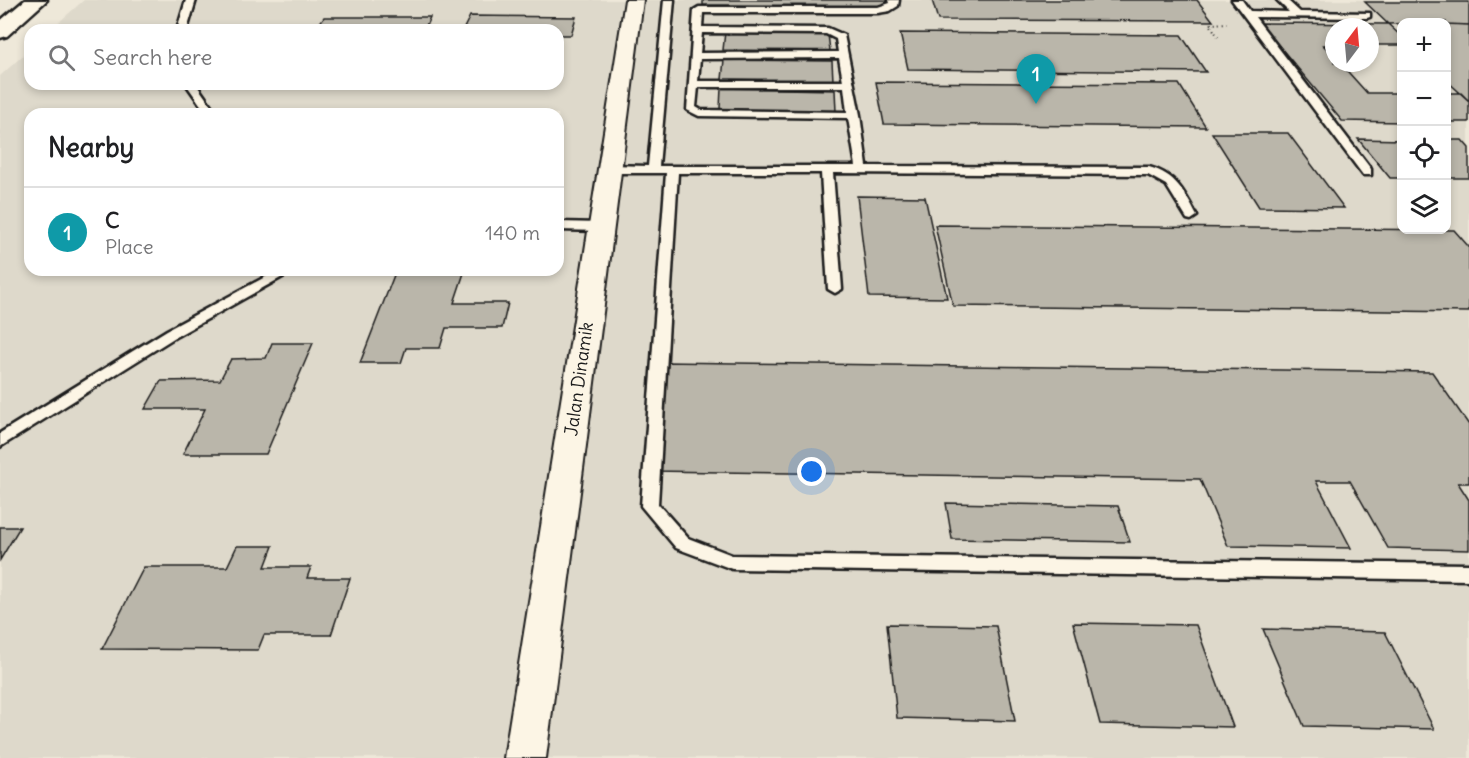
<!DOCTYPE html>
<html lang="en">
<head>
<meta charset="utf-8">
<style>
  body { margin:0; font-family:Delius,sans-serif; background:#f6f6f6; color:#202124 }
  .controls { position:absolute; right:18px; top:18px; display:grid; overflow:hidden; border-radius:12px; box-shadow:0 3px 9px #0003 }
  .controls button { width:54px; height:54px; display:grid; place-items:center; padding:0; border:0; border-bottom:2px solid #e0e0e0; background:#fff; color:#202124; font:30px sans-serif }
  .compass { position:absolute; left:1325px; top:18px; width:54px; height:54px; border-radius:50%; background:#fff; box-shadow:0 3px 9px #0003; rotate:16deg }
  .you { position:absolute; left:812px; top:472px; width:21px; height:21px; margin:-15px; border:4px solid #fff; border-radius:50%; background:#1a73e8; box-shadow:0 0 0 9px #1a73e833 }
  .badge { display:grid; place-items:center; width:39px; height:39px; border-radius:50%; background:#c8321e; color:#fff; font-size:20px; font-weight:700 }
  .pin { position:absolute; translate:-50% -50px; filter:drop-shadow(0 2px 3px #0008) }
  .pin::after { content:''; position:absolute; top:32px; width:21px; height:18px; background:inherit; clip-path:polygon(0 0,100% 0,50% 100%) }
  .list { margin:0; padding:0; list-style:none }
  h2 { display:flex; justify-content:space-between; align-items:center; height:78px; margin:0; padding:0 24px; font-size:26px }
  h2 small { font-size:20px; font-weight:400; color:#757577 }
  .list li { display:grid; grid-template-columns:39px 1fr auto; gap:18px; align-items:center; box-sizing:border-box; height:90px; padding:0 24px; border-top:2px solid #e0e0e0 }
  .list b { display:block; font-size:22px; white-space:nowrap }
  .list p { margin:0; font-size:20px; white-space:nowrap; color:#757577 }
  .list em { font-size:20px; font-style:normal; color:#757577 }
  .icon { flex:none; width:33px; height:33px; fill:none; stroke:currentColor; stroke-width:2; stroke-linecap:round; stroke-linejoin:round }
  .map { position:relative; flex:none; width:1469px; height:758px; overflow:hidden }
  .search { position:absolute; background:#fff; box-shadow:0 3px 9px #0003; left:24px; top:24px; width:540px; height:66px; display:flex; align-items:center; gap:15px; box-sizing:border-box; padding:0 21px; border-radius:18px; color:#757577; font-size:22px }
  .panel { position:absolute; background:#fff; box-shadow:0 3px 9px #0003; left:24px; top:108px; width:540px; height:168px; border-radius:18px }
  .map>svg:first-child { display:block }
  .built { fill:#ded9cb; fill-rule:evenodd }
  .building { fill:#bab6aa; stroke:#1c1c1c; stroke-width:1.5 }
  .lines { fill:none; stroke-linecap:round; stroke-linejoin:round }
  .lane-casing { stroke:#1c1c1c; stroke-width:5 }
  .street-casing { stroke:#1c1c1c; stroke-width:4 }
  .primary-casing { stroke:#1c1c1c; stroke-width:5 }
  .path { stroke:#1c1c1c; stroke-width:2; stroke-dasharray:1 3; stroke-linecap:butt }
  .lane { fill:#fcf5e5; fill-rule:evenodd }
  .street { fill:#fcf5e5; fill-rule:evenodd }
  .primary { fill:#fcf5e5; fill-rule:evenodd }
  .labels { text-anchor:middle; stroke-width:4.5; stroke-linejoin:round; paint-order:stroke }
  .street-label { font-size:18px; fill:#1c1c1c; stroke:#fcf5e5 }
</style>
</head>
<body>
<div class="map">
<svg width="1469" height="758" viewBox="0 0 1469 758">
  <rect width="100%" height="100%" fill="#eee8d9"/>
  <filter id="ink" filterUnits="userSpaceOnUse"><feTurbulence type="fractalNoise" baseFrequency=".0167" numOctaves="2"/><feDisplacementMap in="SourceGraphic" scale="12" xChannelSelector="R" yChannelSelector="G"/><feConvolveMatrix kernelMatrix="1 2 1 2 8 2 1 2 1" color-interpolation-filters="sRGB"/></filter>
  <g filter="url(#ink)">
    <path class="built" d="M84 0H1469V758H0V76L30 49V84H558V30H50ZM1402 22H1446V230H1402ZM1334 27H1370V63H1334ZM30 114H558V270H30Z"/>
    <path class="building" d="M703 0H886L887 7 703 5Z
      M932 0H1197L1213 21 938 20Z
      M1365 2H1469V25L1446 24V22L1388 24Z
      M470 16 576 17 571 35H558V30H463Z
      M324 17H430L424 30H315Z
      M1260 23 1388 24 1402 37V45H1370V27H1334V45H1323L1334 56V63H1340L1367 93H1402V122L1342 121Z
      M1446 24 1469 25V101L1446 80Z
      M725 32 828 34 830 51 723 50Z
      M900 33 1181 35 1206 72 908 69Z
      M724 60 832 61 833 81 722 79Z
      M876 82 1179 84 1206 127 884 124Z
      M721 88 835 90 836 112 720 109Z
      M1446 93H1461L1469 101V122H1446Z
      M1212 133H1288L1344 208 1259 207Z
      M1358 139 1402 140V178H1390Z
      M1446 140H1462L1469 148V178H1446Z
      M857 196 925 197 947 298 869 297Z
      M935 225 1454 230 1469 247V312L953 306Z
      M396 270H465L454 303H508L502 328H446L440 348H406L401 363H360Z
      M272 343H313L266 454H183L205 409H145L161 381 220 380 231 359 266 358Z
      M663 362 1432 372 1469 425V483H1458L1469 500V550L1388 548 1350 481H1316L1351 548 1228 546 1200 479 653 471Z
      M946 503 1118 506 1130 542 952 539Z
      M0 527H20L0 560Z
      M237 546H273L265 567H311L307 578H350L331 635H264L258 650 102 649 144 567H227Z
      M1073 623 1196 625 1233 727 1100 724Z
      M887 624 996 626 1015 721 897 718Z
      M1263 629 1385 632 1434 729 1304 726Z"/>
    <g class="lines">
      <defs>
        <path id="lane" d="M186 0H196L187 30H177Z
          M664 0H674L659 166H856L848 118 699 116 687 110 694 10 699 7H878L890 3 889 0H899L898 6 890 11 878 13H703L702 27 828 28 844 35 860 115 867 166 1149 167C1176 174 1185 193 1197 216L1191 220 1187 219 1166 185 1148 175 833 173 842 289 835 293 828 289 821 173H678L658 504 688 538 732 555 1469 564V580L732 569 676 548 641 506 666 173H610L604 169 610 165 648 166ZM702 33 826 34 836 39 838 52 700 53ZM839 58 843 81H698L700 59ZM698 87H844L847 112 701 110 696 107Z
          M1232 0H1242L1250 11 1289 12 1277 0H1287L1300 12 1370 13V17L1367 18 1255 17 1371 169V175H1363Z
          M186 84H196L217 114H207Z
          M558 222 601 223 607 227 601 231 558 230Z
          M278 270H295L177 336 0 447V433L167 330Z"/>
        <path id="street" d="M625 0H643L546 758H504Z"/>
        <path id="primary" d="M25 0H47L7 36 0 38V21Z"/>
      </defs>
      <use href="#lane" class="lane-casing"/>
      <use href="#street" class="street-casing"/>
      <use href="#primary" class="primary-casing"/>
      <path class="path" d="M1218 37 1210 24 1227 23"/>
      <use href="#lane" class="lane"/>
      <use href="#street" class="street"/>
      <use href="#primary" class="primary"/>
    </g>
  </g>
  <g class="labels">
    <g class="street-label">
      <text transform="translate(579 379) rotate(-82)" y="6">Jalan Dinamik</text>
    </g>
  </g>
</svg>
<div class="controls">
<button>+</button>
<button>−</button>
<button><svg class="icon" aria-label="locate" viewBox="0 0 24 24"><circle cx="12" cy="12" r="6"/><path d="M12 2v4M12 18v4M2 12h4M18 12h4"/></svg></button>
<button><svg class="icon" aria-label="layers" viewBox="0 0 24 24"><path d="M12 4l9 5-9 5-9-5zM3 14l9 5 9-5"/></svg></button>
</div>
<svg class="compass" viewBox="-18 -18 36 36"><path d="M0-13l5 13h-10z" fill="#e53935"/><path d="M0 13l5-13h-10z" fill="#757577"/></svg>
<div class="you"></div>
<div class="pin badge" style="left:1036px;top:104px;background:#0f9aa8">1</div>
<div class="search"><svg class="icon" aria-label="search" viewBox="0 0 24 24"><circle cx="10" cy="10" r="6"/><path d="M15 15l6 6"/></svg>Search here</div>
<section class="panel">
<h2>Nearby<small></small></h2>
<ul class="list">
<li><span class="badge" style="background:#0f9aa8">1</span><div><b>C</b><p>Place</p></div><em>140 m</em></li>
</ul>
</section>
</div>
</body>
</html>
